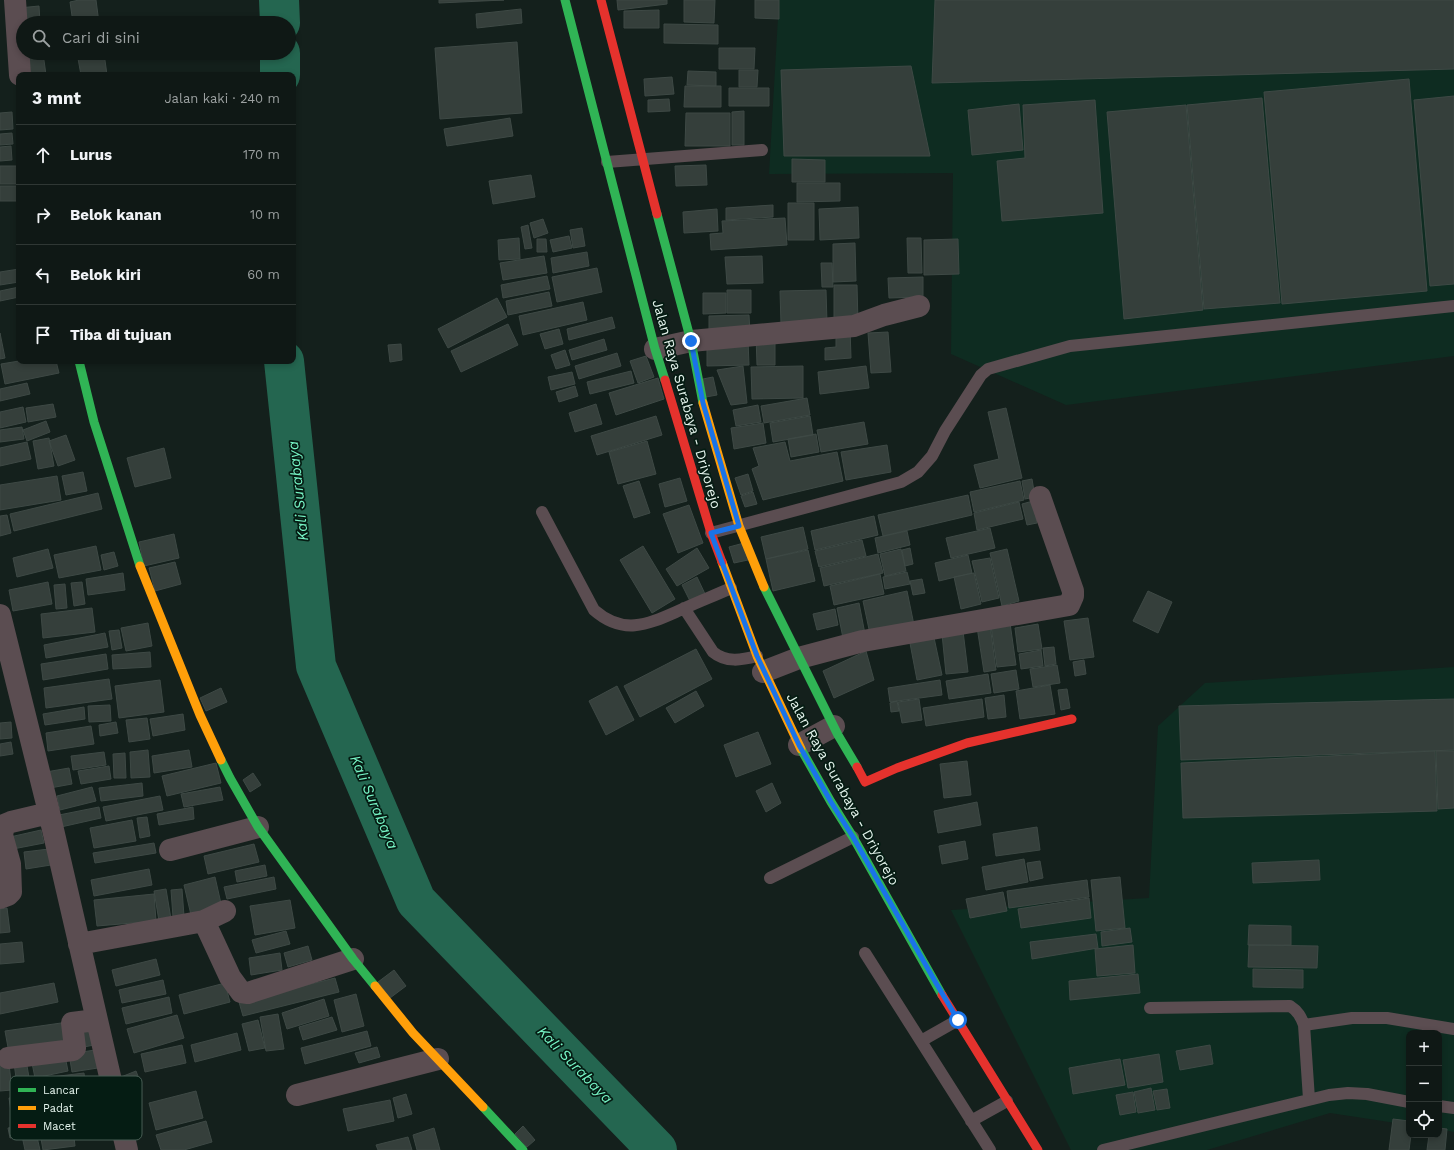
<!DOCTYPE html>
<html lang="id">
<head>
<meta charset="utf-8">
<style>
  body { margin:0; font-family:"Work Sans",sans-serif; background:#1d2522; color:#f1f3f6 }
  .controls { position:absolute; right:12px; bottom:12px; display:grid; overflow:hidden; border-radius:8px; box-shadow:0 2px 6px #0003 }
  .controls button { width:36px; height:36px; display:grid; place-items:center; padding:0; border:0; border-bottom:1px solid #2f3734; background:#0f1815; color:#f1f3f6; font:20px sans-serif }
  .stop { position:absolute; width:12px; height:12px; margin:-9px; border:3px solid #1a73e8; border-radius:50%; background:#fff }
  .stop.end { background:#1a73e8; border-color:#fff; box-shadow:0 1px 4px #0008 }
  .list { margin:0; padding:0; list-style:none }
  h2 { display:flex; justify-content:space-between; align-items:center; height:52px; margin:0; padding:0 16px; font-size:17px }
  h2 small { font-size:13px; font-weight:400; color:#9ba0a0 }
  .list li { display:grid; grid-template-columns:26px 1fr auto; gap:12px; align-items:center; box-sizing:border-box; height:60px; padding:0 16px; border-top:1px solid #2f3734 }
  .list b { display:block; font-size:15px; white-space:nowrap }
  .list em { font-size:13px; font-style:normal; color:#9ba0a0 }
  .icon { flex:none; width:22px; height:22px; fill:none; stroke:currentColor; stroke-width:2; stroke-linecap:round; stroke-linejoin:round }
  .map { position:relative; flex:none; width:1454px; height:1150px; overflow:hidden }
  .search { position:absolute; background:#0f1815; box-shadow:0 2px 6px #0003; left:16px; top:16px; width:280px; height:44px; display:flex; align-items:center; gap:10px; box-sizing:border-box; padding:0 14px; border-radius:22px; color:#9ba0a0; font-size:15px }
  .panel { position:absolute; background:#0f1815; box-shadow:0 2px 6px #0003; left:16px; top:72px; width:280px; height:292px; border-radius:8px }
  .map>svg:first-child { display:block }
  .built { fill:#0e2c21 }
  .lines { fill:none; stroke-linecap:round; stroke-linejoin:round }
  .river { stroke:#246650; stroke-width:40 }
  .building { fill:#353f3b; stroke:#3e4945 }
  .lane { stroke:#5b4d51; stroke-width:12 }
  .street { stroke:#5b4d51; stroke-width:22 }
  .fast { stroke:#30b455; stroke-width:9 }
  .slow { stroke:#ff9f0a; stroke-width:9 }
  .jam { stroke:#e5322d; stroke-width:9 }
  .route { stroke:#1a73e8; stroke-width:5 }
  .labels { text-anchor:middle; stroke-width:3.5; stroke-linejoin:round; paint-order:stroke }
  .street-label { font-size:14px; fill:#e5f4ed; stroke:#051c13 }
  .water-label { font-size:15px; font-style:italic; fill:#77f5c6; stroke:#051c13 }
  .key { fill:#051c13; stroke:#485d54; stroke-width:1 }
  .key-label { font-size:11px; fill:#e5f4ed }
</style>
</head>
<body>
<div class="map">
<svg width="1454" height="1150" viewBox="0 0 1454 1150">
  <rect width="100%" height="100%" fill="#14201c"/>
  <path class="built" d="M779 0H1454V356L1066 405 951 354 953 173 769 174Z
    M1454 667V1132L1439 1129V1033H1409V1125L1330 1113 1207 1150H1071L951 910 1149 898 1158 726 1205 683Z"/>
  <g class="lines">
    <path class="river" d="M279 0 280 23
      M280 53V75
      M284 361 316 666 416 901 657 1150"/>
  </g>
  <path class="building" d="M79 0H96L99 23H73L70 2Z
    M439 0H504L439 3Z
    M617 0H667V4L618 10Z
    M684 0H715L714 23 684 22Z
    M755 0H779V19L755 18Z
    M935 0H1454V69L932 83Z
    M39 6 40 23H23L19 8Z
    M521 9 522 23 477 28 476 14Z
    M659 10V28H624V11Z
    M664 24 718 25V44L664 43Z
    M517 42 522 113 440 119 435 48Z
    M719 48H755L754 69H719Z
    M23 53H43L46 75H25Z
    M77 53H104L107 75H81Z
    M911 66 930 156H784L781 70Z
    M739 70H758L757 87H739Z
    M688 71 716 72V86L687 85Z
    M672 77 674 94 645 96 644 79Z
    M1409 79 1427 291 1282 304 1264 92Z
    M685 86H721V107H684Z
    M729 88H769V106H729Z
    M1454 96V284L1430 286 1414 100Z
    M1262 98 1280 303 1204 309 1187 105Z
    M669 99 670 111 648 112V100Z
    M1095 100 1103 213 1002 221 997 161 1025 158 1023 105Z
    M1019 104 1023 150 972 155 968 110Z
    M1186 105 1203 310 1124 319 1107 112Z
    M744 111V145H732V112Z
    M12 112 13 129 0 130V113Z
    M686 113H730V146H685Z
    M510 118 513 136 447 146 444 129Z
    M12 133 13 144 0 145V134Z
    M11 146 12 160 0 161V147Z
    M792 159 825 160V182H792Z
    M706 165 707 185 676 186 675 166Z
    M0 166H18V184H0Z
    M531 175 535 197 493 204 489 181Z
    M797 183H840V201L797 202Z
    M0 186H18V201H0Z
    M788 203H814V240H788Z
    M773 205V217L726 220V208Z
    M858 207 859 238 820 240 819 209Z
    M717 209 718 231 684 233 683 212Z
    M785 218 787 245 711 250 710 234 723 233 722 221Z
    M543 219 548 233 534 238 530 223Z
    M528 225 532 248 525 249 521 227Z
    M582 228 585 246 573 248 570 230Z
    M569 236 572 248 553 252 550 240Z
    M519 238 520 259 499 260 498 240Z
    M907 238H921L922 273H908Z
    M537 239H546L547 252H537Z
    M958 239 959 274 924 275V240Z
    M855 243 856 281 833 282V244Z
    M587 252 589 266 553 273 551 258Z
    M544 256 547 273 503 280 500 263Z
    M762 256 763 283 727 284 725 257Z
    M821 263H832L833 287H822Z
    M597 268 602 292 557 302 552 277Z
    M19 269V282L0 285V272Z
    M547 276 550 289 503 298 501 285Z
    M923 277V297L889 298 888 278Z
    M834 285H857L858 323H834Z
    M19 287V297L0 301V291Z
    M727 290H751V313H727Z
    M826 290 827 323 781 324 780 291Z
    M549 292 552 306 508 315 506 301Z
    M703 293H726V313L703 314Z
    M497 298 507 317 448 348 438 329Z
    M583 302 587 320 523 335 519 316Z
    M749 315 750 334 709 335V316Z
    M612 317 615 328 569 340 567 329Z
    M508 324 518 345 461 372 451 351Z
    M850 328 851 358 825 360V348L836 347V329Z
    M559 329 563 344 545 349 540 334Z
    M888 332 891 372 871 373 868 333Z
    M0 333 5 358 0 359Z
    M756 336H775V365H757Z
    M604 339 607 350 572 360 569 350Z
    M748 340 749 365 707 366V341Z
    M401 344 402 360 390 362 388 345Z
    M565 350 570 365 556 369 551 355Z
    M617 353 621 366 579 379 575 366Z
    M646 356 654 377 638 383 630 361Z
    M19 361H56L59 373 5 384 1 364Z
    M743 366 747 403 731 405 717 370Z
    M803 366V398L752 399 751 367Z
    M866 366 869 388 820 394 818 372Z
    M631 371 634 383 590 394 587 382Z
    M572 372 575 384 551 390 548 377Z
    M713 377 717 395 706 397 703 379Z
    M658 378 664 399 616 415 609 393Z
    M27 383 30 394 0 401V389Z
    M575 386 578 396 559 402 556 392Z
    M807 398 810 415 764 423 761 406Z
    M53 404 56 417 28 422 26 408Z
    M596 404 602 424 575 432 569 413Z
    M758 405 761 422 736 426 733 410Z
    M23 407 26 422 0 428V412Z
    M1006 408 1022 478 980 488 974 465 999 459 988 412Z
    M656 416 662 435 597 455 591 436Z
    M810 416 813 435 773 442 770 423Z
    M46 421 50 432 27 441 23 430Z
    M864 422 868 444 821 452 817 430Z
    M763 423 766 443 734 449 731 428Z
    M22 427 24 439 0 442V430Z
    M816 434 819 452 791 457 788 439Z
    M66 435 75 460 58 466 49 441Z
    M49 438 54 466 38 469 33 441Z
    M647 441 656 474 618 484 609 452Z
    M27 442 31 459 0 466V448Z
    M785 442 790 461 837 452 843 481 763 500 752 469 759 466 753 448Z
    M887 445 891 472 846 480 841 452Z
    M164 448 171 478 135 487 127 458Z
    M83 472 87 491 66 495 62 476Z
    M748 474 753 491 741 495 735 478Z
    M57 476 61 500 0 510V485Z
    M680 478 687 501 665 507 659 484Z
    M1032 479 1035 497 1025 499 1022 481Z
    M639 481 650 513 634 518 623 486Z
    M1020 481 1024 500 974 512 970 492Z
    M753 492 757 504 745 507 741 496Z
    M98 493 102 509 14 531 10 514Z
    M968 495 972 515 883 536 878 515Z
    M1033 501 1037 523 1027 525 1022 504Z
    M1019 502 1023 519 977 530 974 513Z
    M689 505 703 543 678 553 663 514Z
    M7 515 11 533 0 536V516Z
    M874 516 878 535 815 550 811 531Z
    M803 527 808 549 766 559 761 537Z
    M990 528 995 548 951 558 946 538Z
    M907 531 910 545 878 553 875 538Z
    M174 534 179 558 144 566 139 542Z
    M862 540 866 556 819 567 815 551Z
    M744 543 748 560 734 563 729 547Z
    M96 546 101 570 59 578 54 555Z
    M643 546 675 599 652 613 620 560Z
    M697 548 709 568 677 586 666 569Z
    M910 548 913 564 905 566 902 550Z
    M48 549 53 568 17 577 13 558Z
    M901 549 906 571 885 576 880 554Z
    M1007 549 1019 601 1002 606 990 553Z
    M808 550 815 581 773 591 766 559Z
    M114 552 118 566 104 570 101 555Z
    M878 554 883 573 824 586 820 568Z
    M968 555 972 573 939 581 935 563Z
    M990 558 999 598 982 602 972 561Z
    M175 562 181 584 155 591 149 568Z
    M907 572 910 584 885 589 883 577Z
    M123 573 125 590 88 595 86 579Z
    M974 573 981 604 961 609 954 577Z
    M880 574 884 594 834 605 830 586Z
    M697 577 706 596 691 603 682 585Z
    M922 579 925 593 913 595 910 581Z
    M48 582 52 604 13 611 9 590Z
    M82 582 85 604 74 606 71 583Z
    M65 584 67 608 56 609 54 585Z
    M907 591 914 625 870 634 863 601Z
    M1148 591 1172 602 1158 633 1133 621Z
    M859 603 865 634 843 638 837 608Z
    M92 608 95 632 43 638 41 614Z
    M835 609 838 625 817 630 813 614Z
    M1088 618 1094 657 1070 660 1064 621Z
    M148 623 152 646 126 651 121 628Z
    M1010 623 1016 665 997 667 991 626Z
    M1038 624 1042 649 1018 652 1015 628Z
    M990 625 996 670 984 672 977 627Z
    M119 630 122 648 112 650 109 631Z
    M963 631 968 672 946 674 942 634Z
    M105 633 108 647 46 658 44 645Z
    M933 633 942 675 917 680 909 638Z
    M1054 647 1056 664 1045 666 1043 648Z
    M696 649 712 679 640 717 624 686Z
    M1041 650 1043 666 1021 669 1019 654Z
    M866 651 874 680 834 698 823 671Z
    M150 652 151 667 113 669 112 655Z
    M106 654 108 669 43 680 41 664Z
    M1084 660 1086 674 1075 676 1073 662Z
    M1057 665 1060 683 1033 687 1030 669Z
    M1016 670 1019 689 994 693 991 674Z
    M988 674 991 693 949 699 946 681Z
    M109 679 112 699 46 708 44 688Z
    M160 680 164 712 119 718 115 686Z
    M940 680 942 695 890 702 888 688Z
    M1050 685 1055 714 1020 719 1016 691Z
    M617 686 634 720 606 735 589 701Z
    M221 688 227 702 206 711 200 698Z
    M1067 689 1070 708 1061 710 1058 690Z
    M696 691 704 706 675 723 666 708Z
    M1004 695 1006 717 988 719 985 698Z
    M919 699 922 720 902 723 898 702Z
    M982 699 984 717 926 726 923 708Z
    M1454 699V750L1181 760 1179 706Z
    M897 701 899 711 891 712 890 703Z
    M110 705 111 721 89 722 88 706Z
    M84 707 85 719 45 725 43 714Z
    M183 714 185 730 153 736 150 719Z
    M147 718 150 739 129 742 126 720Z
    M11 722 12 738 0 739V723Z
    M116 722 118 733 100 736 99 725Z
    M91 726 94 744 48 751 46 733Z
    M758 732 771 764 736 777 724 745Z
    M11 742 13 754 0 756V744Z
    M148 750 150 777 131 778 130 752Z
    M189 750 192 767 154 773 152 756Z
    M1435 751 1437 811 1183 818 1181 763Z
    M1436 751H1454V808L1438 809Z
    M104 752 106 765 73 770 71 756Z
    M125 753 126 778H114L113 754Z
    M967 761 971 795 944 798 940 764Z
    M216 763 221 783 167 796 162 776Z
    M109 766 111 779 81 784 78 771Z
    M69 768 72 784 50 788 46 772Z
    M253 773 261 785 250 792 243 780Z
    M142 783 143 796 101 801 99 788Z
    M772 783 781 803 766 812 756 791Z
    M92 787 96 801 60 810 57 796Z
    M220 787 223 800 184 807 181 794Z
    M160 796 163 810 106 821 103 807Z
    M977 802 981 825 938 833 934 811Z
    M99 807 101 818 61 827 59 815Z
    M193 807 194 819 159 825 157 814Z
    M147 817 150 836 140 838 137 818Z
    M132 820 136 841 94 848 90 828Z
    M1037 827 1040 850 996 856 993 834Z
    M41 830 44 843 13 849 10 837Z
    M965 841 968 859 942 864 939 846Z
    M154 843 156 853 95 863 93 853Z
    M254 844 259 862 208 874 204 856Z
    M49 849 51 865 26 869 24 852Z
    M1024 859 1028 882 986 890 982 867Z
    M1319 860 1320 880 1253 883 1252 863Z
    M1040 861 1043 878 1030 881 1027 863Z
    M265 865 267 876 237 882 235 871Z
    M149 869 152 885 94 896 91 880Z
    M215 877 222 908 191 915 184 885Z
    M274 877 276 889 227 899 224 887Z
    M1120 877 1125 928 1096 931 1091 880Z
    M1087 880 1089 897 1009 908 1007 891Z
    M166 889 171 919 159 921 154 891Z
    M182 889 184 916 173 917 171 890Z
    M1003 892 1007 911 970 918 966 899Z
    M154 894 156 921 97 926 94 900Z
    M1089 898 1091 918 1021 928 1018 909Z
    M290 900 295 928 255 935 250 906Z
    M7 908 10 932 0 933V909Z
    M1249 925 1291 926V945H1248Z
    M1130 928 1132 942 1102 946 1101 932Z
    M286 931 290 944 256 953 252 940Z
    M1096 934 1098 948 1032 959 1030 942Z
    M22 942 24 962 0 964V944Z
    M1133 945 1135 973 1097 976 1095 949Z
    M1249 945 1318 946 1317 968 1248 967Z
    M308 946 312 960 288 967 284 953Z
    M280 953 282 970 251 975 249 958Z
    M156 959 160 975 116 986 112 970Z
    M1253 969 1303 970V988L1253 987Z
    M394 970 406 986 390 998 378 982Z
    M1138 974 1140 993 1070 1000 1069 981Z
    M335 978 339 992 243 1016 239 1002Z
    M163 980 166 994 122 1003 119 990Z
    M54 983 58 1002 0 1014V993Z
    M225 983 230 1002 184 1014 179 995Z
    M356 994 364 1026 342 1032 334 1000Z
    M169 997 172 1013 126 1024 122 1008Z
    M324 999 329 1016 287 1029 282 1013Z
    M278 1014 284 1049 266 1051 260 1017Z
    M177 1015 184 1038 134 1053 127 1029Z
    M332 1017 337 1030 303 1040 299 1027Z
    M258 1020 265 1048 249 1051 242 1024Z
    M68 1022 71 1044 9 1053 5 1031Z
    M89 1028 94 1045 79 1048 75 1032Z
    M367 1031 371 1046 305 1064 301 1048Z
    M237 1033 241 1050 195 1062 191 1045Z
    M182 1045 186 1063 145 1072 141 1054Z
    M1210 1045 1213 1064 1180 1070 1176 1051Z
    M377 1047 380 1057 359 1063 355 1053Z
    M95 1050 98 1068 72 1072 69 1054Z
    M1159 1054 1163 1082 1128 1088 1123 1060Z
    M65 1056 68 1071 35 1078 32 1063Z
    M1120 1059 1125 1085 1073 1094 1069 1068Z
    M26 1060 30 1083 17 1085 14 1063Z
    M9 1064 12 1090 0 1091V1065Z
    M136 1071 141 1084 125 1089 121 1077Z
    M84 1073 86 1089 38 1096 35 1079Z
    M1151 1088 1155 1110 1138 1113 1134 1092Z
    M1167 1089 1170 1108 1157 1110 1153 1091Z
    M196 1091 203 1118 156 1130 149 1103Z
    M1133 1092 1136 1112 1120 1115 1116 1095Z
    M406 1094 412 1114 398 1118 393 1098Z
    M25 1096 28 1117 12 1119 9 1098Z
    M390 1100 394 1121 348 1131 343 1109Z
    M1393 1119 1409 1121V1135H1411L1409 1150H1389Z
    M206 1121 212 1142 184 1150H161L156 1135Z
    M34 1124 40 1150H25L22 1136 10 1138 8 1128Z
    M523 1126 535 1140 527 1147 515 1134Z
    M73 1128 75 1146 43 1150 40 1133Z
    M434 1128 440 1150H417L413 1135Z
    M1439 1128 1447 1129 1445 1150H1427L1429 1135H1439Z
    M408 1137 412 1150H378L376 1145Z"/>
  <g class="lines">
    <path class="lane" d="M607 162 762 150
      M542 512 594 610C626 638 652 622 685 608 700 601 716 595 731 588
      M711 533 901 482 918 472 932 456 945 431 981 375 988 369 1070 346 1454 306
      M684 608 713 652C726 663 742 660 757 656
      M770 878 853 837
      M865 953 990 1150
      M1150 1008 1290 1006C1298 1011 1301 1017 1304 1025L1309 1099
      M1304 1025 1352 1018H1387L1454 1029
      M921 1041 958 1020
      M1439 1106 1454 1108
      M971 1121 1007 1101
      M1103 1150 1329 1095 1348 1093 1367 1094 1409 1102"/>
    <path class="street" d="M15 0 20 75
      M655 349 691 341 854 326 884 315 919 306
      M0 615 48 808 127 1150
      M763 672 799 658 863 641 1069 605 1073 596V591L1040 497
      M799 745 834 726
      M170 850 258 827
      M0 898 8 895 11 892 10 864 2 835 4 825 11 822 49 813
      M204 921 230 977 241 992 248 993 353 959
      M79 944 204 921 225 911
      M8 1058 73 1050 75 1048 72 1023 96 1020
      M297 1095 438 1059"/>
    <path class="fast" d="M565 0 655 349 665 380
      M657 214 691 341 703 403
      M79 361 94 422 140 566
      M764 587 838 735 857 767
      M801 749 831 802 853 837 942 995
      M221 760 230 778 258 827 353 959 375 986
      M483 1107 523 1150"/>
    <path class="slow" d="M703 403 739 526 764 587
      M722 562 757 656 801 749
      M140 566 200 715 221 760
      M375 986 413 1033 483 1107"/>
    <path class="jam" d="M601 0 657 214
      M665 380 711 533 722 562
      M857 767 865 782 897 768 967 743 1072 719
      M942 995 1038 1150"/>
  </g>
  <g class="lines">
    <path class="route" d="M691 341 703 403 739 526 711 533 757 656 799 745 831 802 853 837 936 983 958 1020"/>
  </g>
  <g class="labels">
    <g class="street-label">
      <text transform="translate(687 404) rotate(74)" y="5">Jalan Raya Surabaya - Driyorejo</text>
      <text transform="translate(843 789) rotate(61)" y="5">Jalan Raya Surabaya - Driyorejo</text>
    </g>
    <g class="water-label">
      <text transform="translate(298 491) rotate(-96)" y="5">Kali Surabaya</text>
      <text transform="translate(374 802) rotate(67)" y="5">Kali Surabaya</text>
      <text transform="translate(575 1065) rotate(46)" y="5">Kali Surabaya</text>
    </g>
  </g>
  <rect x="10" y="1076" width="132" height="64" rx="6" class="key"/>
  <rect x="18" y="1088" width="18" height="4" fill="#30b455"/>
  <rect x="18" y="1106" width="18" height="4" fill="#ff9f0a"/>
  <rect x="18" y="1124" width="18" height="4" fill="#e5322d"/>
  <g class="key-label">
    <text x="43" y="1094">Lancar</text>
    <text x="43" y="1112">Padat</text>
    <text x="43" y="1130">Macet</text>
  </g>
</svg>
<div class="controls">
<button>+</button>
<button>−</button>
<button><svg class="icon" aria-label="locate" viewBox="0 0 24 24"><circle cx="12" cy="12" r="6"/><path d="M12 2v4M12 18v4M2 12h4M18 12h4"/></svg></button>
</div>
<div class="stop" style="left:958px;top:1020px"></div>
<div class="stop end" style="left:691px;top:341px"></div>
<div class="search"><svg class="icon" aria-label="search" viewBox="0 0 24 24"><circle cx="10" cy="10" r="6"/><path d="M15 15l6 6"/></svg>Cari di sini</div>
<section class="panel">
<h2>3 mnt<small>Jalan kaki · 240 m</small></h2>
<ul class="list">
<li><svg class="icon" aria-label="ahead" viewBox="0 0 24 24"><path d="M12 20V5M6 11l6-6 6 6"/></svg><div><b>Lurus</b></div><em>170 m</em></li>
<li><svg class="icon" aria-label="right" viewBox="0 0 24 24"><path d="M7 20v-9h11M14 6l5 5-5 5"/></svg><div><b>Belok kanan</b></div><em>10 m</em></li>
<li><svg class="icon" aria-label="left" viewBox="0 0 24 24"><path d="M17 20v-9H6M10 6l-5 5 5 5"/></svg><div><b>Belok kiri</b></div><em>60 m</em></li>
<li><svg class="icon" aria-label="arrive" viewBox="0 0 24 24"><path d="M6 21V4h12l-3 4 3 4H6"/></svg><div><b>Tiba di tujuan</b></div></li>
</ul>
</section>
</div>
</body>
</html>
